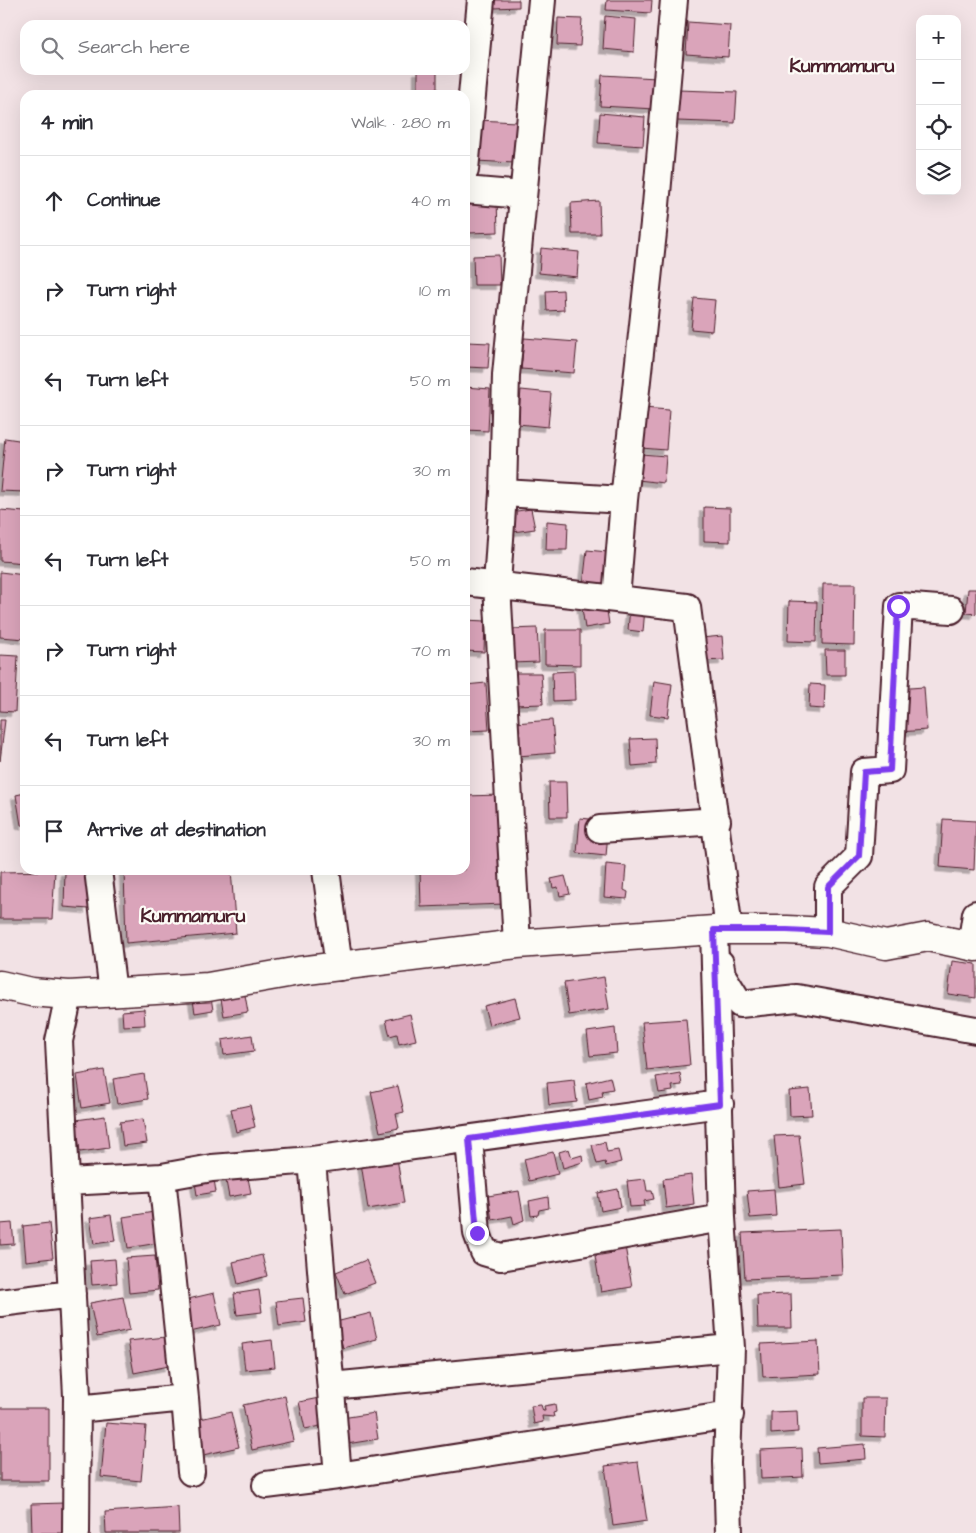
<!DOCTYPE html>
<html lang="en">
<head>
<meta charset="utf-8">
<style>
  body { margin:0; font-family:"Architects Daughter",sans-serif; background:#f2f2f3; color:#2b2b33 }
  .controls { position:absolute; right:15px; top:15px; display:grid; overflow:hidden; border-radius:10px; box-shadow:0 5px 20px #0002 }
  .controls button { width:45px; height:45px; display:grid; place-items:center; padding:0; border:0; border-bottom:1px solid #e1e1e2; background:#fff; color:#2b2b33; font:25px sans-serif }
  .stop { position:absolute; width:15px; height:15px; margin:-11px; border:4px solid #7c3aed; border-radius:50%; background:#fff }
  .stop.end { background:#7c3aed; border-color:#fff; box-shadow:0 1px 5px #0008 }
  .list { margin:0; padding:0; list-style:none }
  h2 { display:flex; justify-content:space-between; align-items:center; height:65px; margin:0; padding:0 20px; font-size:21px }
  h2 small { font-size:16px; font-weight:400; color:#7c7c81 }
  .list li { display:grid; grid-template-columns:32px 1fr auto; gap:15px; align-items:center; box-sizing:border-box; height:90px; padding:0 20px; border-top:1px solid #e1e1e2 }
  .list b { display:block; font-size:19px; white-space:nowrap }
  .list em { font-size:16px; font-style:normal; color:#7c7c81 }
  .icon { flex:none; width:28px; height:28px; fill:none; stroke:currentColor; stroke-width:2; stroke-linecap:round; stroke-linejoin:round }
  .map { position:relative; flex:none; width:976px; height:1533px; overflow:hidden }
  .search { position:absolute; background:#fff; box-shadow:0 5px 20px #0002; left:20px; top:20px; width:450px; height:55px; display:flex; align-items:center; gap:12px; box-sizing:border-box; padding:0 18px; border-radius:15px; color:#7c7c81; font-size:19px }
  .panel { position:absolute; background:#fff; box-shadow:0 5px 20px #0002; left:20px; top:90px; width:450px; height:785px; border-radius:15px }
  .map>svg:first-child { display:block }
  .building { fill:#daa4ba; stroke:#4a1f2b; filter:url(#shadow) }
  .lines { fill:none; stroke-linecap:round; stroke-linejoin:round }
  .minor-casing { stroke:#4a1f2b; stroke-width:30 }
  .secondary-casing { stroke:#4a1f2b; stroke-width:31 }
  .minor { stroke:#fdfcf7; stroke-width:26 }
  .secondary { stroke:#fdfcf7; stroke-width:28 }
  .route { stroke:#7c3aed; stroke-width:6 }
  .labels { text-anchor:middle; stroke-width:4.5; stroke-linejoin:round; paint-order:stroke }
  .quarter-label { font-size:19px; font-weight:bold; fill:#4a1f2b; stroke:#fdfcf7 }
</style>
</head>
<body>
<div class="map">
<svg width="976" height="1533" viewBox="0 0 976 1533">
  <defs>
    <filter id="shadow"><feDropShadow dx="-4.5" dy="4.5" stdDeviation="0" flood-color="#0004"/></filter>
  </defs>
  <rect width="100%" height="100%" fill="#f2e2e5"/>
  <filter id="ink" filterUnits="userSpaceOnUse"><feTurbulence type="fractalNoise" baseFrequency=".02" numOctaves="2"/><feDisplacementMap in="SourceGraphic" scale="10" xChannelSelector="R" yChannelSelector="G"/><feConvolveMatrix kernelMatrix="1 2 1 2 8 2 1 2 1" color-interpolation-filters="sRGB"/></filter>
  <g filter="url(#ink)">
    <path class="building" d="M494 0H519V7L494 8Z
      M607 0H652L651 13 606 10Z
      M605 16 636 19 634 52 603 49Z
      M558 18 582 19 580 46 557 45Z
      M688 22 730 25 728 57 686 54Z
      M418 70H437V89L418 90Z
      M602 75 657 78 655 109 600 106Z
      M678 90 737 92 735 123 677 121Z
      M600 113 645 117 643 146 598 143Z
      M478 120 516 122 514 163 476 161Z
      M497 199 498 232 469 233 468 200Z
      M599 201 600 234H572L571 203Z
      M541 248 579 252 577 277 539 273Z
      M499 255 500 285H474L473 256Z
      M563 290 564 310 547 311 546 291Z
      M694 298 715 300 712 331 691 329Z
      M524 338 577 342 574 373 521 369Z
      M467 342 490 343 488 368 466 367Z
      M465 387 490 389 488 431 465 430Z
      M521 390 551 393 548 427 518 424Z
      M643 408 669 410 666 450 641 448Z
      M5 438 25 441V492L0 491Z
      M641 454 666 456 664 483 638 480Z
      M704 507 730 508V542L704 541Z
      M531 509 535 529 513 532 510 512Z
      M0 510 25 512V563L0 561Z
      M547 521 568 523 567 550H546Z
      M587 550 608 552 604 588 583 586Z
      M0 572 25 575V639L0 637Z
      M823 584H855L854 645 822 644Z
      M968 589H976V614L966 613Z
      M789 601 817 602 816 642 788 641Z
      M581 602 606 604 609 624 585 628Z
      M630 607 645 608 643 632 628 630Z
      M465 620 485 621 484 652 465 651Z
      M537 628 539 662 512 663 510 629Z
      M545 630H580V665L545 664Z
      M722 636 724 660 703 661 701 638Z
      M825 650H845V675H826Z
      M0 655 18 656 15 712 0 711Z
      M574 671 575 700 553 701 552 672Z
      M513 673H541L543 704 514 705Z
      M654 681 672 684 668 717 650 715Z
      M486 683 489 730 465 731V685Z
      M810 684 825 685 824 709 809 708Z
      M924 687 927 730 899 732 896 689Z
      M0 720H5L0 761Z
      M552 720 555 753 518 756 515 723Z
      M655 738 656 764 632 766 630 739Z
      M549 782H566L567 817H550Z
      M25 793V825H21L16 795Z
      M500 795 505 904 421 907 420 870H465V796Z
      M580 818 609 821 606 856 577 853Z
      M943 819 976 821 974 870 940 867Z
      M606 864 626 866 624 890 628 892 627 899 604 897Z
      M89 870V909L64 907 65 871Z
      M124 870H231L236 933 126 943Z
      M55 871 52 919H0V872Z
      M565 876 570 894 560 896 558 887 553 888 551 879Z
      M952 961 976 964V998L948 994Z
      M604 977 609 1009 569 1015 564 983Z
      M210 991 213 1010 195 1013 192 994Z
      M245 995 248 1012 224 1016 221 999Z
      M515 998 520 1017 489 1025 484 1006Z
      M144 1009 145 1025 123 1026 122 1011Z
      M410 1014 416 1040 399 1044 397 1034 390 1036 386 1020Z
      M686 1019 690 1065 647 1070 642 1022Z
      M615 1028 617 1053 590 1056 587 1032Z
      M252 1035 254 1051 224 1055 222 1040Z
      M104 1070 110 1103 82 1108 77 1075Z
      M680 1073 682 1085 672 1086 673 1091 659 1093 656 1077Z
      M144 1074 148 1099 117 1104 113 1079Z
      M610 1077 613 1089 602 1091 603 1097 589 1100 586 1083Z
      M574 1080 577 1102 549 1105 547 1083Z
      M398 1086 404 1112 396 1114 399 1128 380 1132 371 1092Z
      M810 1089 812 1115 790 1116 789 1091Z
      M250 1105 255 1127 236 1132 231 1109Z
      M105 1116 109 1148 80 1152 76 1120Z
      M143 1119 147 1143 123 1146 120 1122Z
      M799 1135 805 1184 779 1187 774 1136Z
      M605 1142 607 1152 618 1150 621 1162 606 1166 605 1162 597 1164 592 1145Z
      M569 1149 572 1158 582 1155 583 1162 563 1168 559 1152Z
      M553 1152 558 1174 529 1181 524 1159Z
      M397 1158 404 1203 368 1209 361 1163Z
      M213 1173 216 1192 197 1195 194 1176Z
      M247 1173 251 1193 229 1197 225 1176Z
      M691 1175 694 1204 666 1208 663 1179Z
      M645 1179 647 1191H652L654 1199 644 1201 645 1206 630 1207 627 1181Z
      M618 1189 621 1207 601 1211 598 1193Z
      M774 1189 776 1216 750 1218 747 1191Z
      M519 1191 524 1220 514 1224 512 1216 492 1220 488 1196Z
      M548 1197 549 1208 539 1210 538 1215 531 1216 529 1201Z
      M154 1212 158 1243 128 1248 123 1217Z
      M111 1215 115 1241 94 1244 90 1218Z
      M12 1223 14 1244 0 1245V1224Z
      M49 1223 53 1258 26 1261 23 1226Z
      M841 1229 843 1275 745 1279 742 1233Z
      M625 1246 632 1287 601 1292 595 1256 613 1253 612 1248Z
      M262 1255 267 1276 238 1284 233 1262Z
      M155 1256 158 1290 129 1293 126 1258Z
      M115 1259 117 1283 92 1285 90 1261Z
      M366 1260 375 1283 345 1294 336 1272Z
      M259 1290 262 1312 237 1315 234 1294Z
      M214 1293 221 1325 190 1332 184 1300Z
      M791 1294 792 1328H758L757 1295Z
      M123 1297 130 1330 97 1337 90 1303Z
      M303 1298 306 1322 279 1326 276 1301Z
      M371 1313 377 1339 343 1348 336 1322Z
      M166 1337 169 1366 134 1373 128 1341Z
      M272 1340 275 1367 245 1370 242 1344Z
      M818 1341 820 1374 763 1377 761 1344Z
      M285 1396 294 1441 252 1450 243 1405Z
      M324 1397 330 1424 305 1429 299 1402Z
      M862 1398H886L885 1437 862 1436Z
      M555 1404 556 1412 553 1413 554 1417 542 1416 543 1422 534 1424 531 1406 541 1405 543 1411H545L544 1406Z
      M0 1408H49V1481H0Z
      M797 1411 798 1432 771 1434V1412Z
      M231 1412 239 1447 203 1455 200 1419Z
      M374 1413 378 1439 347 1444 342 1418Z
      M106 1423 146 1426 141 1481 101 1477Z
      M865 1444 866 1459 818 1463 817 1448Z
      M802 1448 803 1477 761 1479 760 1450Z
      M638 1462 647 1521 613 1526 605 1466Z
      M64 1503V1533H32L31 1504Z
      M178 1507 179 1533H106L105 1512Z"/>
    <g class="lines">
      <defs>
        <path id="minor" d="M465 170 481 0
          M465 190 523 195
          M503 493 624 500 656 205 674 0
          M465 582 687 607 729 930
          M616 599 624 500
          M600 829 717 821
          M98 870 113 993
          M326 870 339 967
          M714 930 722 1218 731 1348 727 1462 729 1533
          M828 932V887L859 856 864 772 890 770 899 606 951 610
          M517 944 497 585 503 493 506 375 542 0
          M971 946 976 914
          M720 963 722 975 740 1004 797 998 976 1030
          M69 995 59 1041 77 1396 76 1533
          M469 1139 477 1233 484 1252 501 1257 722 1218
          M312 1160 338 1476 730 1415
          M162 1177 185 1398
          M67 1182 162 1177 212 1168 312 1160 720 1104
          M0 1303 72 1294
          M331 1386 731 1348
          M77 1409 185 1398 191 1472
          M266 1485 338 1476"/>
        <path id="secondary" d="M0 985 31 992 69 995 208 987 299 971 517 944 714 930H787L828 932 886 945 928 937 976 947"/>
      </defs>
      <use href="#minor" class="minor-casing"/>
      <use href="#secondary" class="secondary-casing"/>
      <use href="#minor" class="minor"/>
      <use href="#secondary" class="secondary"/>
    </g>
  </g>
  <g class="lines" filter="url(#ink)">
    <path class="route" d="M477 1233 469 1139 720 1104 714 930H787L828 932V887L859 856 864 772 890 770 898 606"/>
  </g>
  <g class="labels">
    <g class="quarter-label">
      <text x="842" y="72">Kummamuru</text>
      <text x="193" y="922">Kummamuru</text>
    </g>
  </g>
</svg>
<div class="controls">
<button>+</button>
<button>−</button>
<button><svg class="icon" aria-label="locate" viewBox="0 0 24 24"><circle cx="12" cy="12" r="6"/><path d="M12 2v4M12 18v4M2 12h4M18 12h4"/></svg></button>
<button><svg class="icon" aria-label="layers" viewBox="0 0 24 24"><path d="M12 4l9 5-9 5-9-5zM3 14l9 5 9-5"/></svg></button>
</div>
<div class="stop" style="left:898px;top:606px"></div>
<div class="stop end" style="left:477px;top:1233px"></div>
<div class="search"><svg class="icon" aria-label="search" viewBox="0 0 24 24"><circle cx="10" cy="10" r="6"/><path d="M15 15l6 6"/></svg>Search here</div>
<section class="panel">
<h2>4 min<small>Walk · 280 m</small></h2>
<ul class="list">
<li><svg class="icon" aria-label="ahead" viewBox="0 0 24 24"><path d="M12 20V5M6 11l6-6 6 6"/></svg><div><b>Continue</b></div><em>40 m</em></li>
<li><svg class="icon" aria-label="right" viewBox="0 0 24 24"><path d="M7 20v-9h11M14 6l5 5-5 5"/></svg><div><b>Turn right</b></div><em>10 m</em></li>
<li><svg class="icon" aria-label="left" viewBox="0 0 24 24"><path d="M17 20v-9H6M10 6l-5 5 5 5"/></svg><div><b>Turn left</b></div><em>50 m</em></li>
<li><svg class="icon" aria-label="right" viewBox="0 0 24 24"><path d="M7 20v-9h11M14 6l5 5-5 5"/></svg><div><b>Turn right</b></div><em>30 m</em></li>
<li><svg class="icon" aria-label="left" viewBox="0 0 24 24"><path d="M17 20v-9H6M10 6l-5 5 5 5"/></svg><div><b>Turn left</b></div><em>50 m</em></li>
<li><svg class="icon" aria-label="right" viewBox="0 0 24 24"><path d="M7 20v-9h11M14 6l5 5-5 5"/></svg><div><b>Turn right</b></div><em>70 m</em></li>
<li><svg class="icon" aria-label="left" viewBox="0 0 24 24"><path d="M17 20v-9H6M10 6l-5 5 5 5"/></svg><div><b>Turn left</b></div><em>30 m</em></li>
<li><svg class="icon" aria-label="arrive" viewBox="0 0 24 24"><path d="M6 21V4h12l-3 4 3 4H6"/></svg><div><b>Arrive at destination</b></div></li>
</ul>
</section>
</div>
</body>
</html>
